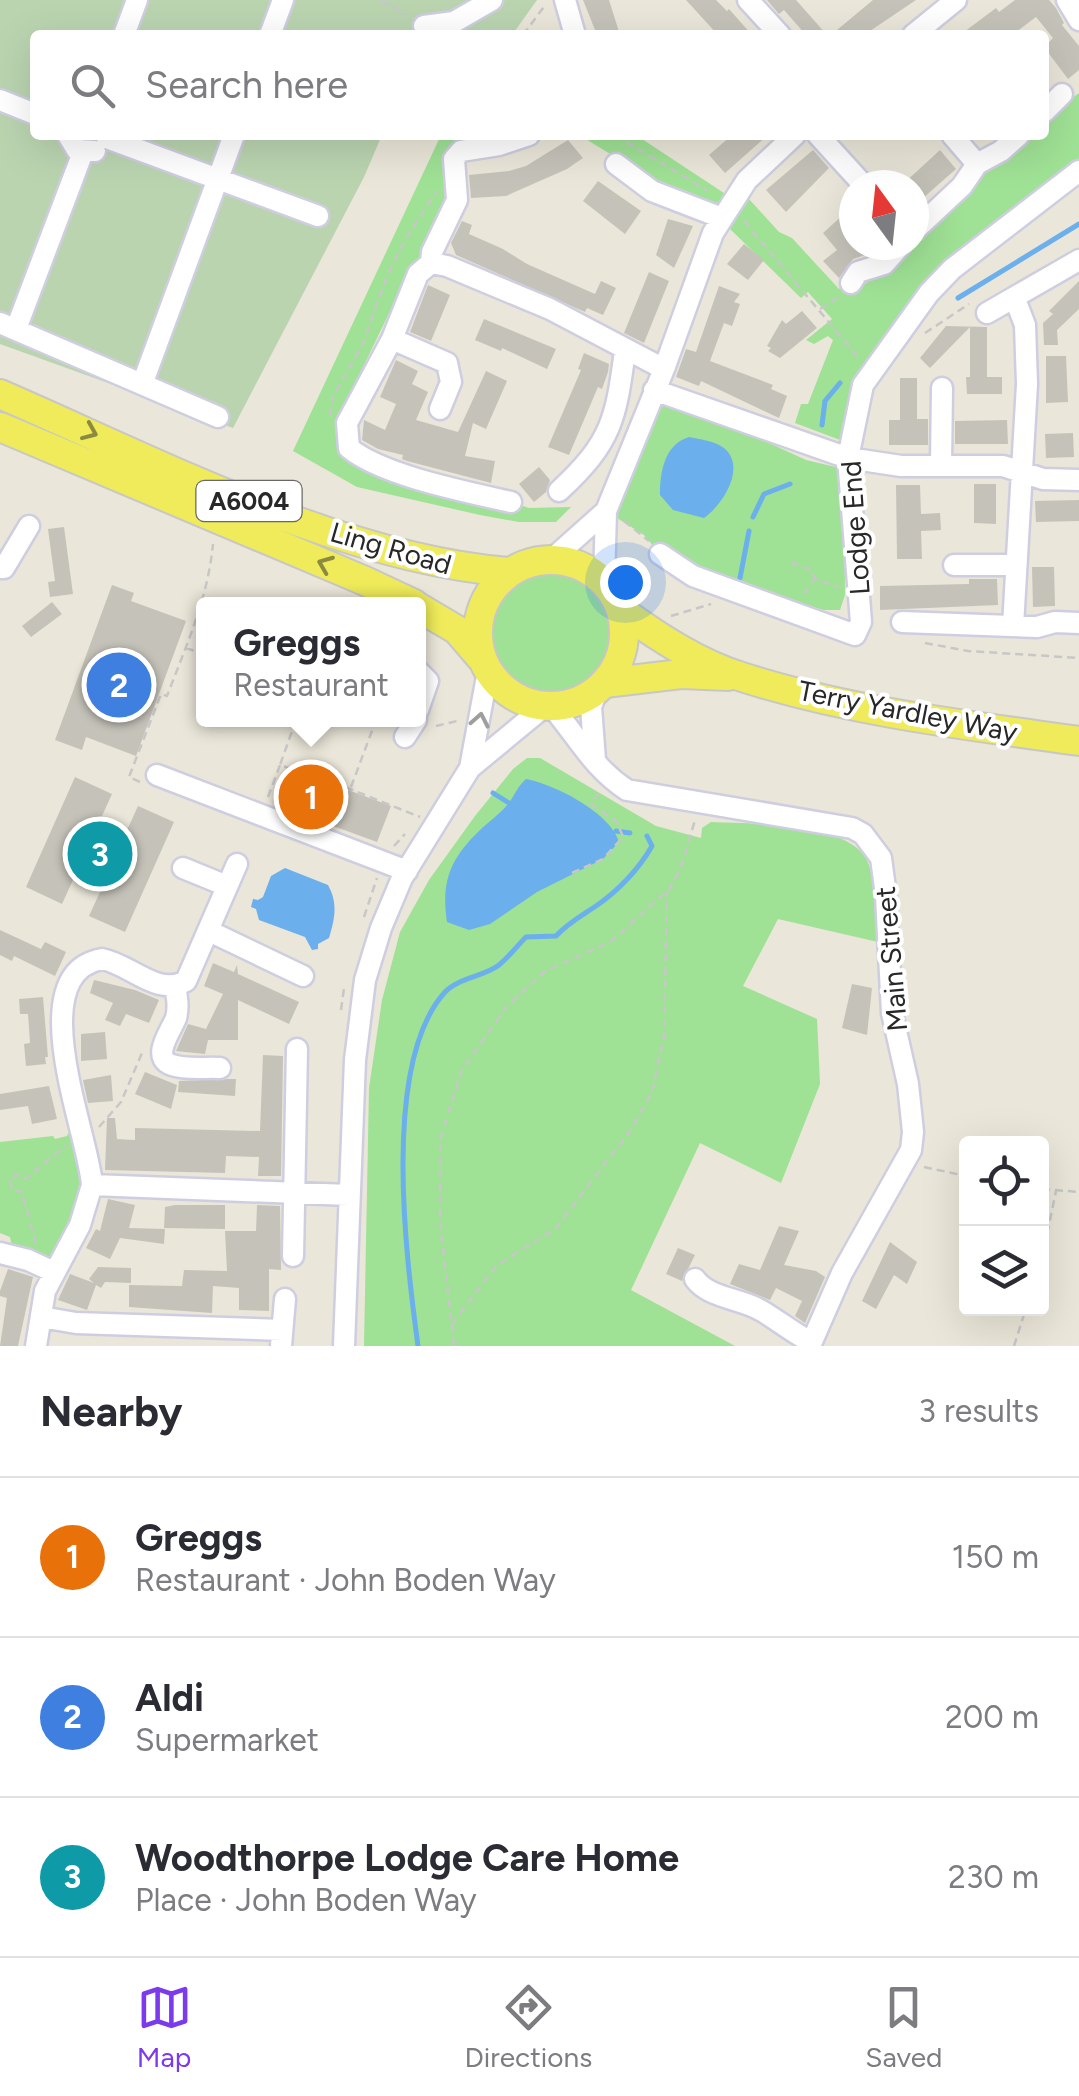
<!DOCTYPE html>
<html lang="en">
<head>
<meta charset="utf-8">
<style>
  body { margin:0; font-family:Figtree,sans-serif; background:#f7f7f7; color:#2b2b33 }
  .controls { position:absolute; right:30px; bottom:30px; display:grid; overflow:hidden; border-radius:10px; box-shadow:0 10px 40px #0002 }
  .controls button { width:90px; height:90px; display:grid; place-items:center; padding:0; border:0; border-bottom:2px solid #e1e1e2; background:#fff; color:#2b2b33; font:50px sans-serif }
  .compass { position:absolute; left:839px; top:170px; width:90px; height:90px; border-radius:50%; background:#fff; box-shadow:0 10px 40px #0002; rotate:345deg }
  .you { position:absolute; left:625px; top:582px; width:35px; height:35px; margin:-25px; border:8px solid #fff; border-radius:50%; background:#1a73e8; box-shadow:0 0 0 15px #1a73e833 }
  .badge { display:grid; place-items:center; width:65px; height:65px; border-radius:50%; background:#7c3aed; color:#fff; font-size:32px; font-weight:700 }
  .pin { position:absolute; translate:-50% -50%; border:5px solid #fff; box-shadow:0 2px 10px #0006 }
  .popup { position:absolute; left:196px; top:597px; width:230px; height:130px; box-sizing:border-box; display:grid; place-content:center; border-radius:10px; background:#fff; filter:drop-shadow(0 2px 8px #0005); font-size:32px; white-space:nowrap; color:#7c7c81 }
  .popup b { font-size:38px; color:#2b2b33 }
  .popup::after { content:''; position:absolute; left:50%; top:100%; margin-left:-20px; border:20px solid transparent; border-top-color:#fff }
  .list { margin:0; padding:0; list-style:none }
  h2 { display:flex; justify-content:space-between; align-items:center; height:130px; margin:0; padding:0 40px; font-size:42px }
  h2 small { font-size:32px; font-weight:400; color:#7c7c81 }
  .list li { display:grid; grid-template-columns:65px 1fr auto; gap:30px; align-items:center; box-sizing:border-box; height:160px; padding:0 40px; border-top:2px solid #e1e1e2 }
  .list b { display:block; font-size:38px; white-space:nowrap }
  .list p { margin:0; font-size:32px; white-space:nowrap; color:#7c7c81 }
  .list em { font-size:32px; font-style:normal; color:#7c7c81 }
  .icon { flex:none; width:55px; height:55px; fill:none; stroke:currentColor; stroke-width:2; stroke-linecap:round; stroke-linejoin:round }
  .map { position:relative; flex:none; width:1079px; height:1346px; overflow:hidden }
  .search { position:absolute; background:#fff; box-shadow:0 10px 40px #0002; left:30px; right:30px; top:30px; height:110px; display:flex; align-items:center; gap:25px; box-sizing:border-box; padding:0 35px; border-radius:10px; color:#7c7c81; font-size:38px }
  .sheet { height:610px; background:#fff }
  nav { display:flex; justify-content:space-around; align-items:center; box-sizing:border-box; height:140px; border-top:2px solid #e1e1e2; background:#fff; font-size:28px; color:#7c7c81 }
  nav a { display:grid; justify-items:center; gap:5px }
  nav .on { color:#7c3aed }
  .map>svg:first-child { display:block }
  .green { fill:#9fe195 }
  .cemetery { fill:#bad4b0 }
  .water { fill:#6bafed }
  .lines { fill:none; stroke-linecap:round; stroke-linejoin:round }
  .stream { stroke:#6bafed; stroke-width:5 }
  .building { fill:#c5c3b9 }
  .minor-casing { stroke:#cfcee1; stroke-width:25 }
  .major-casing { stroke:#c7c7c7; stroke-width:32 }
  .path { stroke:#c7c7c7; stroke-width:2.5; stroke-dasharray:8 5; stroke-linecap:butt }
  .minor { stroke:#fff; stroke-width:20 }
  .major { stroke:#efeb5a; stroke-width:28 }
  .oneway { stroke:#8c8a41 }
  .oneway2 { stroke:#9e9e9e }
  .labels { text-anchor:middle; stroke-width:8; stroke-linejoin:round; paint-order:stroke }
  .shield { fill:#fff; stroke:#686868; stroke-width:2.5 }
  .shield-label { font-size:25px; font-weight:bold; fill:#282828 }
  .street-label { font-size:28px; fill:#282828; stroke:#fff }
</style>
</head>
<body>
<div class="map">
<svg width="1079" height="1346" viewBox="0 0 1079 1346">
  <rect width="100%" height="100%" fill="#eae6d9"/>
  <path class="green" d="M1079 93V171L987 240 850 395 840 440 795 423 801 404H808L833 340 828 336 814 344 806 340 832 319 808 292 801 298 729 228V207L724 214 681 197 579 135H635L642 139 733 199 748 198 779 232 792 238 839 289 851 278 860 288 914 245 962 186 1023 135H1044V119Z
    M441 135H476L456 143 451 150 457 200 431 263 420 258 411 268 348 398 349 448 529 508 571 507 556 522H519L480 515 357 487 293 451Z
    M654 390 806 460 844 469 845 595 840 610H824L755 591 660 554 644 535 606 511Z
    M478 633a73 73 0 1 1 146 0a73 73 0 1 1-146 0Z
    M527 758H540L656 826 701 838 702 828 711 822C749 824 856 821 869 865 876 889 876 917 878 942L778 919 743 986 817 1019 820 1084 781 1183 700 1143 631 1290 735 1346H364L369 1088 382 1000 400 932 429 880 475 816 513 769Z
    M69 1132 77 1158 91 1167 54 1272 14 1256 10 1237 0 1233V1142L53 1136 55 1139 67 1136Z"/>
  <path class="cemetery" d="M0 0H537L512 35H35V135H382L364 177 233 428 0 344Z"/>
  <path class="water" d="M689 437C702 440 719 441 728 452 744 472 721 506 704 518L673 510 660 495C660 472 664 445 689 437Z
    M526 779C554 784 611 813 619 842L603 859 537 892 490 924 469 930 447 922C441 882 450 859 479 831 488 822 500 814 508 804 515 795 517 787 526 779Z
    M285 868 328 885C338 903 335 918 329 938L318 944V949L312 950 305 937 259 920 256 909 251 907 253 899 258 900 263 897 271 876Z"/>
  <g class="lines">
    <path class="stream" d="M958 298 1079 224
      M822 425 825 401 840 383
      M753 517 764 494 790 484
      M740 578 749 531
      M493 793 509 803
      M616 831 630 833
      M418 1346C406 1257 381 1063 445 992 458 978 483 977 499 965 509 957 517 946 526 937L556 936C568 923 581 916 596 906 618 891 639 869 652 846L647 836"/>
  </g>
  <path class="building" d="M583 0H609L620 35H597Z
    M686 0H716L727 11 729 9 752 35H718Z
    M767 0H796L827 35H806L784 10 779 14Z
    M873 0H916L864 35H831Z
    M1015 0H1049L1056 8 1064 23 1062 25 1079 46V70L1068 79 1044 47 1053 38 1036 17 1012 35H960L996 8 999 12Z
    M732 135H768L725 173 709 155Z
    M568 140 583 158 567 169 506 196 471 198 469 175 509 171 526 166Z
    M813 150 829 168 786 212 766 190Z
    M940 150 956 169 914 206V185H902Z
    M598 181 641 211 625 234 583 201Z
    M854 205V245H868L874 252 853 259 839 278 823 261 837 250 823 233Z
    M668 219 693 226 674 268 656 255Z
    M462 221 472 225 469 234 503 249 527 264 595 294 601 281 616 288 603 315 587 308 585 312 456 255 451 243Z
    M744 244 764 260 748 280 727 264Z
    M649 272 669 281 644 343 624 333Z
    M1079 281V309L1057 330 1058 345H1044L1043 323 1053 314 1049 311Z
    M428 285 450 295 431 341 410 332Z
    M719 286 740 294 734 302 740 304 732 326 724 323 710 361 773 385 771 389 787 396 779 418 701 381 699 386 676 377 686 349 696 352Z
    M802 311 817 328 780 358 768 351 771 348 767 346 782 320 786 324Z
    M484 319 556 349 547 369 502 348 501 351 475 340Z
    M946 326 987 327V377H1002V394H967L966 377H970V327L930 368 920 358Z
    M584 353 609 364 608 372 602 389 598 387 569 455 548 447 581 370 578 369Z
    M1046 356H1066L1068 402 1046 403Z
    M396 360 418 371 412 384 428 392 416 420 458 432 486 371 507 381 486 429 473 423 465 456 495 461 491 483 407 461 402 459 403 455 378 449 362 440 364 420 385 430 396 404 380 397Z
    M900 378H917V419H928V445H889V420H900Z
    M1007 420 1008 444H955V421Z
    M1073 433 1074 457 1046 458 1045 434Z
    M539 467 550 480 546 492 534 502 519 484Z
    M974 484H996V524L974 523Z
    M896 485H920L921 514 940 513 941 530 921 531 922 559H897Z
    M1079 500V521L1036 522 1035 501Z
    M64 527 73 594 50 597 48 582 55 581 48 529Z
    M1032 567H1054L1055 606 1033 607Z
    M969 579H997L998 605 880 610V586L969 584Z
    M112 585 134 593 131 601 186 621 136 756 86 737 82 750 55 740Z
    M52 602 62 614 31 637 22 626Z
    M305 774 391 806 377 842 292 811Z
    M75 777 112 794 97 827 123 839 138 806 174 822 125 932 89 916 105 881 78 869 62 904 26 887Z
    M0 930 41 949 45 942 66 952 55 976 14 956 12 961 0 955Z
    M213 963 234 972 237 965 238 974 299 1002 289 1024 238 1000V1040H208L205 1054 176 1051 188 1024 206 1029 223 994 204 986Z
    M94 980 135 990 159 1000 149 1023 126 1014 120 1026 105 1020 113 1003 90 993Z
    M852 984 872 988 867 1035 842 1028Z
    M43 997 48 1057H45L46 1064 26 1066 24 1044 30 1043 28 1014H20L19 999Z
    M105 1032 107 1059 81 1061V1034Z
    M263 1055 283 1056 281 1176H258L259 1157 226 1156 225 1173 105 1170 107 1118H115L117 1139 135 1140V1128L260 1131Z
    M145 1072 177 1085 171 1109 135 1094Z
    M111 1075 113 1101 88 1103 83 1080Z
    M228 1079H236L235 1096 178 1092 179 1081Z
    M49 1086 57 1119 32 1124 28 1106 0 1110V1094Z
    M108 1199 135 1205 129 1228 165 1229 164 1244 120 1238 110 1259 86 1248 96 1229 100 1231Z
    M175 1205H225V1229L164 1228 165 1207Z
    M257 1205 280 1206 281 1270 269 1269V1311L239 1310V1288L213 1286 212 1313 129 1307V1285L182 1286 184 1270 227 1271 225 1231H256Z
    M779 1226 799 1231 784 1265 816 1271 825 1277 805 1323 795 1316 802 1301 776 1288 770 1300 730 1284 739 1264 760 1270Z
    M890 1242 917 1262 907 1284 894 1275 876 1309 862 1301Z
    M678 1248 695 1255 682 1281 666 1274Z
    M98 1267 131 1268V1283L105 1282 101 1288 96 1285 87 1310 58 1300 70 1274 94 1283 89 1279Z
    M8 1269 33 1277 18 1346H0L7 1298 0 1296V1291Z"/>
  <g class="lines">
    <defs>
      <path id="minor" d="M565 0 575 35
        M748 0 780 35
        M1067 0 1079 20
        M424 26 454 22 492 0
        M124 35 137 0
        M270 35 283 0
        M913 35 956 0
        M0 100 35 114
        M1044 112 1062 94
        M68 135 77 150 95 151
        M818 135 859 180
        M952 135 977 164
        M107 138 318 216
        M616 164 652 191 722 218
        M914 231 962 186 977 164 1001 151 1019 135
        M431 263 432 252 457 200 454 159 461 151 499 145 529 135
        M851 283 858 272 884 264 901 245
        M987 313 1079 260
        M0 323 218 417
        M16 329 83 152
        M392 339 447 363 451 382 440 409
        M143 382 234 135
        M654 390 848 458 901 466H1003L1043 479 1079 480
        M941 465 942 388
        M559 491C612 442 616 419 625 350
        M511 502C468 492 383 476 349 448L347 423 392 339 418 274 431 263 447 266 550 309 664 369
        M660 554 693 576 855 635 861 622 848 458 863 385 929 293 952 269 1079 171
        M551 560 606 511
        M954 565H1016
        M0 568H4L29 526
        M604 582 606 511 664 369 713 233 747 180 795 135
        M902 622 1037 627 1055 622 1079 623
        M1013 626 1027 384 1025 325 1015 299
        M418 671 428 681 418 710
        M552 707C577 736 593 768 627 790L852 828 863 834 881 858 886 896 892 1013 908 1084 913 1132 911 1150 842 1273 810 1346
        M405 737 416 720
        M595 760 591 707 598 689
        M470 768 545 706
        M157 775 407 871
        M237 864 186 981C157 997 130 964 102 959 20 974 89 1135 92 1185L349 1195
        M183 868 227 886
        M209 931 303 976
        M175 986C177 997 179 1007 176 1018 171 1031 150 1058 172 1065 186 1070 205 1067 220 1068
        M0 1253 28 1260 54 1272
        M293 1256 297 1049
        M695 1279C710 1299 741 1298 762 1311 779 1321 793 1333 811 1342
        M41 1317 76 1323 282 1330
        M36 1346 45 1291 80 1225 92 1185
        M281 1346 285 1299
        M344 1346 355 1060 365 980 381 928 402 878 470 768 488 671"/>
      <path id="major" d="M0 394C155 461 341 559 509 572
        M0 427 365 581 414 604
        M478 633a73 73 0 1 1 146 0a73 73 0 1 1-146 0Z
        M418 607 457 630 481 658
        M622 611C658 637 699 664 742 677 851 712 966 725 1079 741
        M605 683 681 674 728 676"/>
    </defs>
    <use href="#minor" class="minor-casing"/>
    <use href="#major" class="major-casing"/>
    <path class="path" d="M381 0 406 15
      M523 35 546 4
      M615 135 708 191
      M744 221 858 357
      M820 309 839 297
      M925 333 969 304
      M330 416 333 396 363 344 387 275 406 238 437 191
      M624 521 649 541
      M791 562 811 570 815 579 839 587
      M804 594 814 580
      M671 616 711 604
      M925 643 968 651 1079 658
      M186 648 204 654
      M296 720 280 765 350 789 420 817
      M378 720 390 724
      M436 726 457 721
      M140 782 129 777 161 694 167 696C186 646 208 598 213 544
      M351 787 376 720
      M268 797 280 765
      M394 846 405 834
      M572 873 603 859 623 837 617 822 591 804 600 791
      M364 917 377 878
      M341 1010 344 988
      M99 1127 121 1102 142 1053
      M924 1167 966 1176
      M1042 1189 1079 1192
      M36 1243 21 1191H13L9 1180 16 1175 26 1179 66 1145
      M1042 1259 1056 1191
      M452 1324 497 1265 555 1229 630 1131 652 1092 664 1036 667 892
      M454 1346 440 1221V1159L441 1137 461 1072 506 1007 544 972 610 942 670 888 681 867 695 820
      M1014 1346 1026 1308"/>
    <use href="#minor" class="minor"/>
    <use href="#major" class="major"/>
  </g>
  <defs><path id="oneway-chevron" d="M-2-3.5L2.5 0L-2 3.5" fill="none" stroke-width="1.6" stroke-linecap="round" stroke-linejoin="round" transform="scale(2.5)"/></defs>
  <g class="oneway">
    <use href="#oneway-chevron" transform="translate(90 432) rotate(23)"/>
    <use href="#oneway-chevron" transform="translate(325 564) rotate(-158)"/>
  </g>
  <use class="oneway2" href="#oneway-chevron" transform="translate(480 720) rotate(-79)"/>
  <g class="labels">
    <rect class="shield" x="196.5" y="481" width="105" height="40" rx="8"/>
    <g class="shield-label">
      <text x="249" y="510">A6004</text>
    </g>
    <g class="street-label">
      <text transform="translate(855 528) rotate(-94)" y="10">Lodge End</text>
      <text transform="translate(391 548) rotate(16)" y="10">Ling Road</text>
      <text transform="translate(908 711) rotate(11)" y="10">Terry Yardley Way</text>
      <text transform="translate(891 959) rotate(-95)" y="10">Main Street</text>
    </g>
  </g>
</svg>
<div class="controls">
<button><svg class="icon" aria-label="locate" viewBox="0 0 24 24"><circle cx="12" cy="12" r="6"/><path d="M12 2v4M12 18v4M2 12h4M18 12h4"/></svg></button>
<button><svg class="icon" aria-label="layers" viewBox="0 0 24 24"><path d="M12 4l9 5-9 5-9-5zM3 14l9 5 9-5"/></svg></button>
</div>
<svg class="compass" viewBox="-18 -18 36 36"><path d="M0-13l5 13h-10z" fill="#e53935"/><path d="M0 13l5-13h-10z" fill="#7c7c81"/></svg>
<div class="you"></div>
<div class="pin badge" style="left:311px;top:797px;background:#e8710a">1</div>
<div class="popup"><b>Greggs</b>Restaurant</div>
<div class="pin badge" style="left:119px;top:685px;background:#3f7fe0">2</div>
<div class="pin badge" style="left:100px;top:854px;background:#0f9aa8">3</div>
<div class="search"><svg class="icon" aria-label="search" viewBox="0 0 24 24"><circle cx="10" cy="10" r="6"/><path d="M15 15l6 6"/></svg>Search here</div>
</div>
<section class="sheet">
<h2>Nearby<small>3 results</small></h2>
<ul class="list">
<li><span class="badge" style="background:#e8710a">1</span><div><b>Greggs</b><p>Restaurant · John Boden Way</p></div><em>150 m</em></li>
<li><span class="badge" style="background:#3f7fe0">2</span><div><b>Aldi</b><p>Supermarket</p></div><em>200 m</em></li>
<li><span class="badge" style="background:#0f9aa8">3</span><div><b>Woodthorpe Lodge Care Home</b><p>Place · John Boden Way</p></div><em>230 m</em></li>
</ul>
</section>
<nav>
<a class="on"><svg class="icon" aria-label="map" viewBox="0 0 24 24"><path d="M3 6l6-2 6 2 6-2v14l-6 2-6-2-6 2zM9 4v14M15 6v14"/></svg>Map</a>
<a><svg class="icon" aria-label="directions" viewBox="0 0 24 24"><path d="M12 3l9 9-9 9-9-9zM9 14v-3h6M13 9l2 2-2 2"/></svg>Directions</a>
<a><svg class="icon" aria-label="saved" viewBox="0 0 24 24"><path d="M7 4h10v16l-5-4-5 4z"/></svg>Saved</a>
</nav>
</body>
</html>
